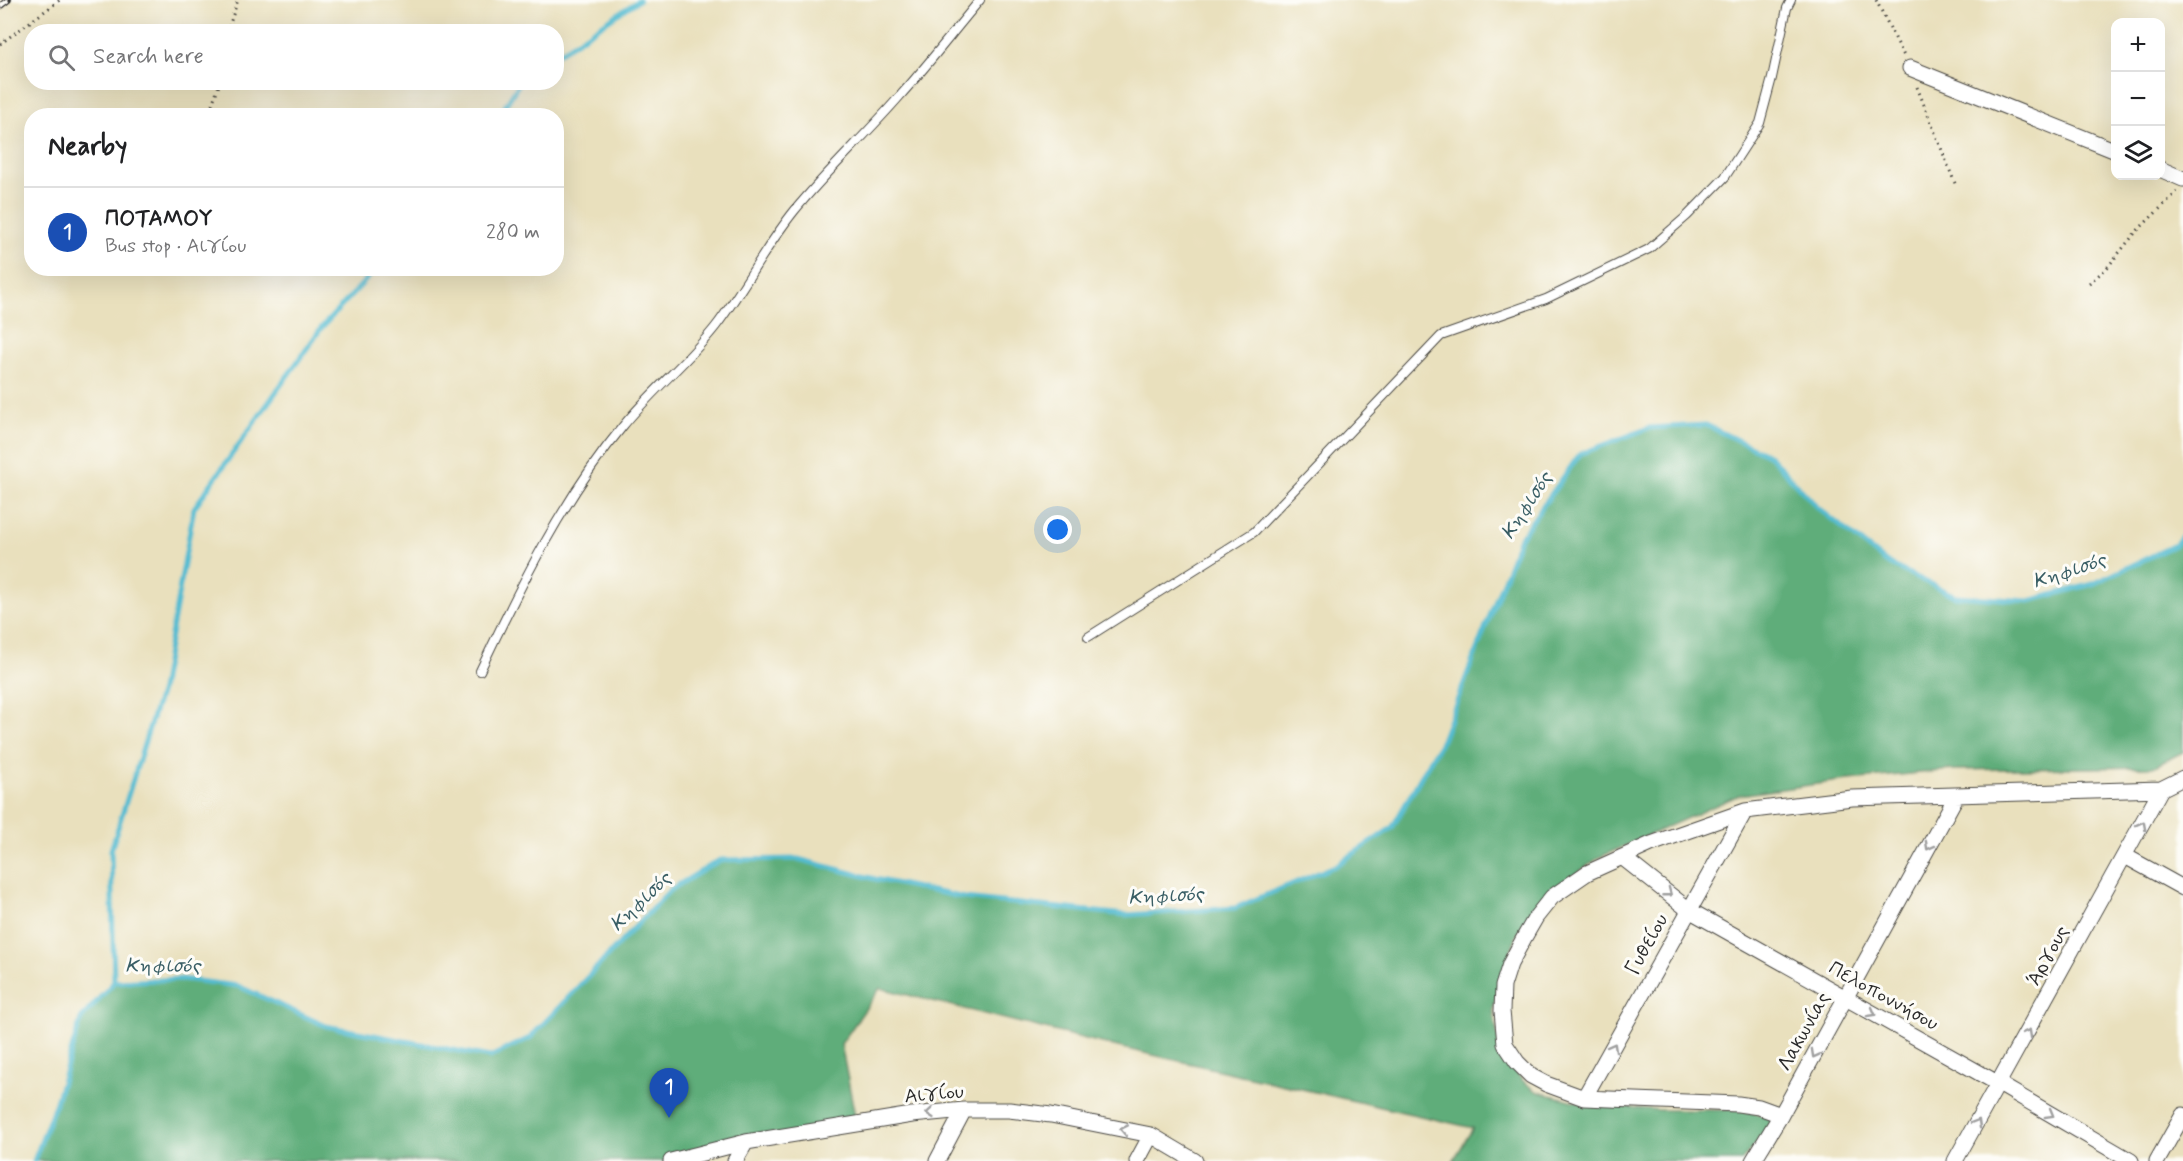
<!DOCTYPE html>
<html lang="en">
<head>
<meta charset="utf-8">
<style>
  body { margin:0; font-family:Mynerve,sans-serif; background:#f6f6f6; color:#202124 }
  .controls { position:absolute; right:18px; top:18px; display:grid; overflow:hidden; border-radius:12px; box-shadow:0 6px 24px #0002 }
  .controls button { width:54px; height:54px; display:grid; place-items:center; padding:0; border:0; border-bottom:2px solid #e0e0e0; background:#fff; color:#202124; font:30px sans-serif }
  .you { position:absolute; left:1058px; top:530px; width:21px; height:21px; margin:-15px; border:4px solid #fff; border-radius:50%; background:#1a73e8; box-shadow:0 0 0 9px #1a73e833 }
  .badge { display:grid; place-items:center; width:39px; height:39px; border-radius:50%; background:#1f6fb2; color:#fff; font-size:20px; font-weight:700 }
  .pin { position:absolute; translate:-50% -50px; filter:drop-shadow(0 2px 3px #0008) }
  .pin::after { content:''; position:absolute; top:32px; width:21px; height:18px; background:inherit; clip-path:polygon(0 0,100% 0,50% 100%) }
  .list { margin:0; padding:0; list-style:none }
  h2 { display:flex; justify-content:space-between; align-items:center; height:78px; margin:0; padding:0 24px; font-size:26px }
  h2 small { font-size:20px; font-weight:400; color:#757577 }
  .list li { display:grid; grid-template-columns:39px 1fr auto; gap:18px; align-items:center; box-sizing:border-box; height:90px; padding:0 24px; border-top:2px solid #e0e0e0 }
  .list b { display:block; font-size:22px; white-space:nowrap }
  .list p { margin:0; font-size:20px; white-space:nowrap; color:#757577 }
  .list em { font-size:20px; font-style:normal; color:#757577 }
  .icon { flex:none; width:33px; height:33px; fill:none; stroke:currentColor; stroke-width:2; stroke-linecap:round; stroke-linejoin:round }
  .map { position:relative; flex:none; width:2183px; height:1161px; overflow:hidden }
  .search { position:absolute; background:#fff; box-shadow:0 6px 24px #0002; left:24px; top:24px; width:540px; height:66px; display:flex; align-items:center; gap:15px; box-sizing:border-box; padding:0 21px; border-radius:24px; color:#757577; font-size:22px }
  .panel { position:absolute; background:#fff; box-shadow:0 6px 24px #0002; left:24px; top:108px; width:540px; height:168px; border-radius:24px }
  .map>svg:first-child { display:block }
  .forest { fill:#5ead7a; stroke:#446c52; stroke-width:1.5 }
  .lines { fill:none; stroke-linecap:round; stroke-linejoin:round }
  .stream { stroke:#54bcd1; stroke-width:5 }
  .service-casing { stroke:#484641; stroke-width:10 }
  .minor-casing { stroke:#484641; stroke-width:17 }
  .path { stroke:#484641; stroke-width:3; stroke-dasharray:1.5 4.5; stroke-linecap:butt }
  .service { stroke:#fff; stroke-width:8 }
  .minor { stroke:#fff; stroke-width:15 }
  .rail-casing { stroke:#2b2b2b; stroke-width:7 }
  .rail { stroke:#fdfcf7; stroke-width:4.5; stroke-dasharray:14; stroke-linecap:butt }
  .oneway { stroke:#a0a0a0 }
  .labels { text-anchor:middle; stroke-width:6; stroke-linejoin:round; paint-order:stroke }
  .street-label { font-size:20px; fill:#2b2b2b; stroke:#fdfcf7 }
  .water-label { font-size:21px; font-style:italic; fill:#395e65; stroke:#fdfcf7 }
</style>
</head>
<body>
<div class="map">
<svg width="2183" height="1161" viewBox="0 0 2183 1161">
  <rect width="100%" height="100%" fill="#fdfcf7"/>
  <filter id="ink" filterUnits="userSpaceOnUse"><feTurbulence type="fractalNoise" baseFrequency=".0167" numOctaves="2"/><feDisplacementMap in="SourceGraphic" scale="12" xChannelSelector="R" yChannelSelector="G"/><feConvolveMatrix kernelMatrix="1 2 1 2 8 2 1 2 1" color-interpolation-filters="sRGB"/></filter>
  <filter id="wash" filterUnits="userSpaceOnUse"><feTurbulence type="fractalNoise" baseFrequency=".008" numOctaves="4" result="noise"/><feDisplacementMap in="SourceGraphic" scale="24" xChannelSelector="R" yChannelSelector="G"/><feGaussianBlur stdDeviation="1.35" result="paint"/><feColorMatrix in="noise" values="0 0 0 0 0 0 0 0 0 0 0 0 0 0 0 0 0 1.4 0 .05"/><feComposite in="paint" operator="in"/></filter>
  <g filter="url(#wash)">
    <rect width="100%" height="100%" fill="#e9e0bd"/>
    <path class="forest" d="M1706 425 1770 456 1818 508 1887 563 1955 596 2029 601 2093 584 2175 545 2183 535V752L2153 767 1951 770 1839 781 1739 795 1600 857 1549 893 1517 935 1503 971 1493 1009 1499 1044 1513 1069 1523 1081 1538 1092 1583 1103 1660 1110H1736L1755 1113 1774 1120 1742 1161H1453L1473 1128 1122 1048 880 988 841 1044 856 1121 671 1161H34L56 1102 81 1019 114 982 182 979 238 986 326 1026 490 1057 530 1038 670 890 720 860 798 859 875 879 965 898 1126 915 1235 908 1335 866 1392 828 1442 740 1520 538 1580 454 1649 428Z"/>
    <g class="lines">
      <path class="stream" d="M556 55 639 0
        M499 116 520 82
        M114 982 111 850 161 690 194 508 322 327 377 268
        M34 1161 56 1102 81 1019 114 982 182 979 238 986 326 1026 490 1057 530 1038 670 890 720 860 798 859 875 879 965 898 1126 915 1235 908 1335 866 1392 828 1442 740 1520 538 1580 454 1649 428 1706 425 1770 456 1818 508 1887 563 1955 596 2029 601 2093 584 2175 545 2183 535"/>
    </g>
  </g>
  <g filter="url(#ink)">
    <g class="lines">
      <defs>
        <path id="service" d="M1088 637 1254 532 1441 336 1546 299 1649 249 1687 216 1725 177 1760 123 1772 78 1787 8 1791 0
          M480 671C520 586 563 499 623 426 652 390 688 362 716 326 744 289 765 247 795 210 827 171 865 136 899 97 927 66 953 32 980 0"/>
        <path id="minor" d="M1910 68 2116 151
          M2160 169 2183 179
          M2125 856 2183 888
          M1622 857 1689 910 1999 1084 2131 1161
          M1584 1098 1745 811
          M1781 1115 1759 1107 1738 1104 1584 1098 1546 1084 1531 1076 1517 1062 1505 1044 1502 1011 1503 986 1510 964 1525 936 1536 917 1552 897 1587 873 1651 844 1745 811 1852 798 2161 789
          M671 1161 746 1142 912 1115 964 1110H1009L1051 1115 1151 1135 1195 1161
          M735 1161 746 1142
          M937 1161 964 1110
          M1137 1161 1151 1135
          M1753 1161 1781 1115 1957 795
          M1955 1161 2161 789 2183 778
          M2157 1161 2183 1115"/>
      </defs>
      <use href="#service" class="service-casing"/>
      <use href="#minor" class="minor-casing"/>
      <path class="path" d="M1876 0 1904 56
        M227 32 238 0
        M0 44 60 0
        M1917 87 1956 186
        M208 116 220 82
        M2089 283 2106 269 2136 232 2177 192"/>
      <use href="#service" class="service"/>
      <use href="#minor" class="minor"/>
      <defs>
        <path id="rail" d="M0 6 8 0"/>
      </defs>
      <use href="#rail" class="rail-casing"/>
      <use href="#rail" class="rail"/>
    </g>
    <defs><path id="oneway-chevron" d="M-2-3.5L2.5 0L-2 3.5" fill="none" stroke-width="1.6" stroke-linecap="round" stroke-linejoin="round" transform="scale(1.5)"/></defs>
    <g class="oneway">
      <use href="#oneway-chevron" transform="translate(2142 825) rotate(-62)"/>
      <use href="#oneway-chevron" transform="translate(1929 846) rotate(119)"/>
      <use href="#oneway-chevron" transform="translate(1668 893) rotate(38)"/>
      <use href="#oneway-chevron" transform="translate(1872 1013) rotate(29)"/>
      <use href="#oneway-chevron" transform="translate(2028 1033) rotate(-61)"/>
      <use href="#oneway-chevron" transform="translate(1613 1047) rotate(-61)"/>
      <use href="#oneway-chevron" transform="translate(1815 1054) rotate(119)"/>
      <use href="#oneway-chevron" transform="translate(930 1113) rotate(175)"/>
      <use href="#oneway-chevron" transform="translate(2050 1114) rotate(30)"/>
      <use href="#oneway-chevron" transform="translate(1977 1123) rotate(-60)"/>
      <use href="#oneway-chevron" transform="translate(1124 1130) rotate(-169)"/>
    </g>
  </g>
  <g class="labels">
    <g class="street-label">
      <text transform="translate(1646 944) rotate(-61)" y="7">Γυθείου</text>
      <text transform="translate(2047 955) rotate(-61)" y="7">Άργους</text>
      <text transform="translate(1884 995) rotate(29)" y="7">Πελοποννήσου</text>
      <text transform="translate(1803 1031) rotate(-61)" y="7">Λακωνίας</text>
      <text transform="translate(934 1093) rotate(-5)" y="7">Αιγίου</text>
    </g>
    <g class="water-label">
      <text transform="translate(1526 505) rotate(-57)" y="7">Κηφισός</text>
      <text transform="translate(2069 570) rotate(-18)" y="7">Κηφισός</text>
      <text transform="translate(1166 895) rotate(-3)" y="7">Κηφισός</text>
      <text transform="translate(640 901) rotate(-44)" y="7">Κηφισός</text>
      <text x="163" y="972">Κηφισός</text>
    </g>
  </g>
</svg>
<div class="controls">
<button>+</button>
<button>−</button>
<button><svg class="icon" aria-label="layers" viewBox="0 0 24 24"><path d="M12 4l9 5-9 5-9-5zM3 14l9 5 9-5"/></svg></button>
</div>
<div class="you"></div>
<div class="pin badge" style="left:669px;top:1118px;background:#1a4fb4">1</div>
<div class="search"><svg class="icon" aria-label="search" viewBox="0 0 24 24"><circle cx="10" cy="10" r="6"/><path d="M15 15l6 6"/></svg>Search here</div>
<section class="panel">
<h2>Nearby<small></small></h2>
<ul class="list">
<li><span class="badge" style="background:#1a4fb4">1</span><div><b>ΠΟΤΑΜΟΥ</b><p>Bus stop · Αιγίου</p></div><em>280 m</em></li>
</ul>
</section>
</div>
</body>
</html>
